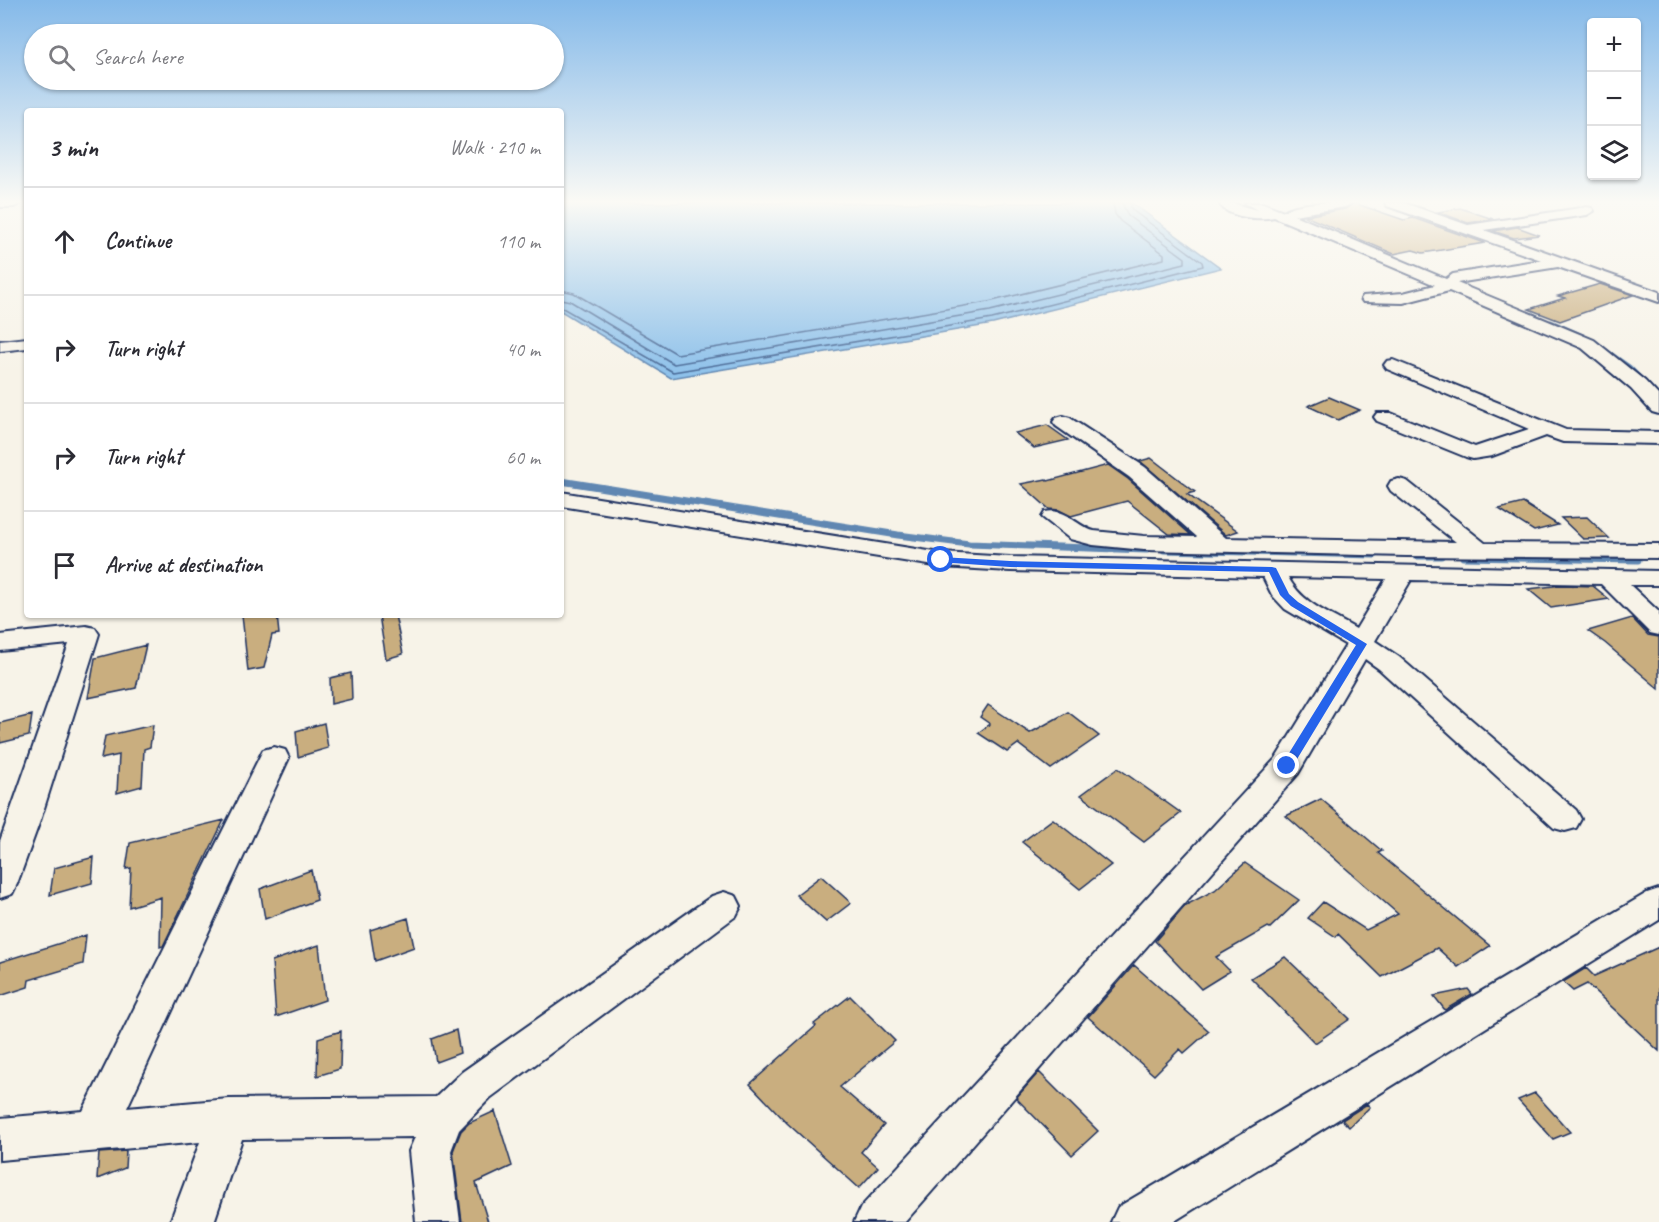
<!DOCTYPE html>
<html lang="en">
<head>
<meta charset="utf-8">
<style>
  body { margin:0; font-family:Caveat,sans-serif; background:#f7f7f7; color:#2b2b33 }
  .controls { position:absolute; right:18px; top:18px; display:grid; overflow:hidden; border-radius:6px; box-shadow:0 2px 4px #0004 }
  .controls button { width:54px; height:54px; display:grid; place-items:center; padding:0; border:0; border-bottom:2px solid #e1e1e2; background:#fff; color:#2b2b33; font:30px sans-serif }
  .stop { position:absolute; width:18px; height:18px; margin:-14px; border:4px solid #2563eb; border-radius:50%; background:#fff }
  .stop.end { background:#2563eb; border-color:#fff; box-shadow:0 2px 6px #0008 }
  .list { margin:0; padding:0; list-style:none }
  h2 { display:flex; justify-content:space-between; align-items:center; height:78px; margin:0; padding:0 24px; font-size:26px }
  h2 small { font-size:20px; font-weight:400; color:#7c7c81 }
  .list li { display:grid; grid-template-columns:39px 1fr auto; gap:18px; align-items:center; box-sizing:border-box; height:108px; padding:0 24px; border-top:2px solid #e1e1e2 }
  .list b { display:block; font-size:22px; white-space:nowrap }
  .list em { font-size:20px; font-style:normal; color:#7c7c81 }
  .icon { flex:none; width:33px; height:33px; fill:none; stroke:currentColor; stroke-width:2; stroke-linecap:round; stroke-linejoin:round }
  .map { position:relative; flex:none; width:1659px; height:1222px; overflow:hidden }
  .search { position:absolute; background:#fff; box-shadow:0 2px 4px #0004; left:24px; top:24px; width:540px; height:66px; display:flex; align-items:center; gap:15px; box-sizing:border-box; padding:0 21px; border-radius:33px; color:#7c7c81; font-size:22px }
  .panel { position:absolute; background:#fff; box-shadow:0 2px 4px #0004; left:24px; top:108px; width:540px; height:510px; border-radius:6px }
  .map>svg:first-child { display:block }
  .water { fill:#8ec1ea; stroke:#6087b2; stroke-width:1.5 }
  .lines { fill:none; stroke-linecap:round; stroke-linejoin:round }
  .shore { stroke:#496996; stroke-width:1.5 }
  .stream-far2 { stroke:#6087b2; stroke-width:4 }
  .stream-far1 { stroke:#6087b2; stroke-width:5 }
  .stream { stroke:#6087b2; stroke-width:7 }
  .building { fill:#c9ae7f; stroke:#1b2f5e; stroke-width:1.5 }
  .minor-casing { stroke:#1b2f5e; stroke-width:4 }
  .minor { fill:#f7f3e8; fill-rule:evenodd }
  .route { fill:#2563eb }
</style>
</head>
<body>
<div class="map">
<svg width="1659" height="1222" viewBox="0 0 1659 1222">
  <rect width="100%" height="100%" fill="#f7f3e8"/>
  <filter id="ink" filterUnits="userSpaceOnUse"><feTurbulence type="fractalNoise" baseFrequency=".0167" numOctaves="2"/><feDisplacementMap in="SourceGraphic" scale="12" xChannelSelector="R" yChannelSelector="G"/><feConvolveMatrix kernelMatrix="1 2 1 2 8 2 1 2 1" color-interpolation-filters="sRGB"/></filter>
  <g filter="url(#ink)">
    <path class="water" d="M561 203H1132L1221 268 993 324 671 378 561 311Z"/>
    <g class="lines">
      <path class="shore" d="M561 290 574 293 677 354 988 302 1164 259V254L1120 221 1115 214 1113 203
        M561 299 570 301 674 364 990 311 1185 263V258L1128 216 1122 203
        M561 307 673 372 992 319 1203 266 1202 262 1132 210 1130 203"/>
      <path class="stream-far2" d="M1532 314 1554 324"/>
      <path class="stream-far1" d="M1551 322 1583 336
        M1595 343 1629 367 1659 397"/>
      <path class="stream" d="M561 481 898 535 969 544 1147 550
        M1164 550 1375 555
        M1416 556H1441
        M1463 557 1638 560"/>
    </g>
    <path class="building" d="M1354 203 1404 220 1413 218 1485 243 1423 253 1413 250 1394 254 1305 216 1345 209Z
      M1460 208 1493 219 1468 223 1438 212Z
      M1517 227 1539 235 1514 238 1493 231Z
      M1600 284 1633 295 1560 321 1529 309 1565 298 1558 296Z
      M1329 397 1360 410 1338 420 1308 406Z
      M1047 425 1068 440 1034 448 1015 433Z
      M1151 458 1195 492 1187 494 1238 531 1226 535 1140 461Z
      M1108 465 1128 479 1191 535 1169 534 1127 501 1071 516 1059 510 1049 509 1021 484 1046 479 1048 481Z
      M1523 503 1558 525 1534 531 1499 509Z
      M1587 517 1609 538 1583 539 1561 518Z
      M1562 585 1593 586 1609 599 1551 608 1528 589Z
      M242 615H277L279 634 272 635 264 668 248 671Z
      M379 615H395L403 654 386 659Z
      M1632 618 1648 635 1659 637V689L1605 643 1588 631Z
      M146 645 136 688 88 698 95 658Z
      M351 673 352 699 331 704 330 678Z
      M988 705 1030 733 1068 712 1099 736 1051 769 1018 744 1007 752 978 733 990 724 980 717Z
      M32 715 29 736 0 743V723Z
      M324 723 328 748 298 757 296 731Z
      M153 725 150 747 144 749 142 786 117 793 119 755 101 759 105 736Z
      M1118 768 1181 813 1144 842 1081 795Z
      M1321 799 1382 851 1378 853 1490 946 1458 967 1437 948 1382 977 1338 934 1336 937 1308 918 1323 902 1366 930 1398 914 1286 816Z
      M1053 819 1111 865 1080 889 1022 842Z
      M224 820 163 946 160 947 161 897 129 907 131 868 126 869 130 843Z
      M94 857 92 883 50 895 54 868Z
      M1245 863 1299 900 1270 928 1268 927 1216 957 1230 971 1201 989 1155 941 1186 905 1215 890Z
      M311 870 317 900 265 919 260 889Z
      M821 876 851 903 826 922 796 895Z
      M408 918 414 947 375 961 370 930Z
      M86 935 83 964 29 980 28 987 0 996V962Z
      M319 945 325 1000 276 1017 272 961Z
      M1659 947V1051L1587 984 1573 991 1563 982 1586 968 1594 976Z
      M1285 957 1350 1019 1315 1043 1251 978Z
      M1134 965 1209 1031 1184 1053 1180 1049 1154 1075 1088 1017Z
      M1468 989 1472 994 1445 1010 1434 996Z
      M850 996 895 1041 840 1087 884 1125 861 1152 878 1167 859 1188 787 1123 750 1084 816 1026 814 1024Z
      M456 1030 460 1053 436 1062 432 1039Z
      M341 1031 340 1069 317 1076 318 1038Z
      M1039 1072 1098 1131 1072 1155 1016 1098Z
      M1535 1093 1570 1132 1553 1139 1518 1100Z
      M1367 1104 1370 1107 1349 1127 1342 1120Z
      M495 1111 512 1166 476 1183 488 1222H462L453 1151 461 1131 469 1123Z
      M126 1151 125 1168 97 1179 99 1153Z"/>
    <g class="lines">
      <defs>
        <path id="minor" d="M0 203H21L14 207H0Z
          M1222 203H1236L1235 204 1257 210 1245 203H1263L1284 211C1298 201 1334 203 1352 203L1345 207 1294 215 1446 279 1453 274 1541 260 1387 206 1385 203H1404L1468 225 1587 207 1592 208 1594 211 1587 215 1484 230 1659 292V302L1558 267 1457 283 1594 340 1645 381 1659 396V414L1652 412 1631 389 1582 348 1449 291 1403 303 1363 302 1361 299 1363 296 1403 293 1435 285 1274 217C1259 220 1230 218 1220 205Z
          M27 338V348L0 351V341Z
          M1393 360 1566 430 1659 432V444L1563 442 1546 436 1492 456 1473 459 1466 457 1377 421 1374 417 1377 413H1391L1475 447 1529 429 1387 369 1384 365 1387 361Z
          M1063 416 1070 418 1145 467 1226 538 1456 542 1391 491 1388 486 1391 481 1399 479 1407 481 1485 543 1659 544V558L1406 556 1144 550 1093 545 1070 539 1042 517 1045 512C1065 507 1076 526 1094 531L1144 536 1197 537 1129 477 1056 426 1053 422 1056 418Z
          M561 492 941 553 1010 557 1659 571V585H1630L1659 612V635L1650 633 1601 584 1411 580 1375 641 1399 657 1576 810 1581 819 1576 828 1565 831 1554 828 1379 669 1365 659 1298 774 905 1222H854L861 1207 1276 758 1346 645 1285 609 1272 595 1263 577 1010 571 941 567 561 506ZM1288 577 1386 579 1356 629C1331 614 1302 604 1288 577Z
          M86 626 95 628 99 634 41 818 17 884 12 894 0 898V841L69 644 0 651V635Z
          M274 747 285 750 289 758 127 1108 229 1099 436 1097 462 1072 712 896 724 892 736 896 741 906 736 916 490 1098 459 1130 451 1151 460 1222H416L409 1151 415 1137 242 1139 214 1222H170L200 1142 0 1160V1118L83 1111 259 758 263 750Z
          M1659 889V920L1173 1222H1111L1118 1207 1647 893Z"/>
      </defs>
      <use href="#minor" class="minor-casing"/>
      <use href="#minor" class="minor"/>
    </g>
  </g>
  <linearGradient id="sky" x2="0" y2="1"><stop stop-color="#84b9e9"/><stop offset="0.54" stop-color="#fbfaf5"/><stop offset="1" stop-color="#fbfaf5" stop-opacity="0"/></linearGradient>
  <rect width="1659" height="374" fill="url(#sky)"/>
  <path class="route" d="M941 557 1010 561 1272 567 1276 568 1289 594 1298 602 1367 644 1291 769 1287 770 1281 766 1356 645 1291 606 1280 595 1269 572 1010 567 938 562 937 560Z"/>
</svg>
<div class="controls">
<button>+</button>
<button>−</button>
<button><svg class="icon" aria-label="layers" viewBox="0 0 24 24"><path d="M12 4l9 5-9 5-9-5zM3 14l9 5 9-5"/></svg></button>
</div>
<div class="stop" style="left:941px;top:560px"></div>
<div class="stop end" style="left:1287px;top:766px"></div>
<div class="search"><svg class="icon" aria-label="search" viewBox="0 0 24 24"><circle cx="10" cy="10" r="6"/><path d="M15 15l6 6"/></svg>Search here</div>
<section class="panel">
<h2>3 min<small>Walk · 210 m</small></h2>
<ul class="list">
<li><svg class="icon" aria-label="ahead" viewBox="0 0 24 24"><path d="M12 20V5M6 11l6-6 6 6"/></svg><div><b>Continue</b></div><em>110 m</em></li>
<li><svg class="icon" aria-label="right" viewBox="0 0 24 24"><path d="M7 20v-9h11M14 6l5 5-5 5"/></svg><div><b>Turn right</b></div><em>40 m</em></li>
<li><svg class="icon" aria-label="right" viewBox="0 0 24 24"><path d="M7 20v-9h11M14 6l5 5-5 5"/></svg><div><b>Turn right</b></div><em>60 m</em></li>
<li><svg class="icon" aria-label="arrive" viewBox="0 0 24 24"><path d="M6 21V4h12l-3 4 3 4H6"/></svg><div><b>Arrive at destination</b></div></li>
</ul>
</section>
</div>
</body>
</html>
